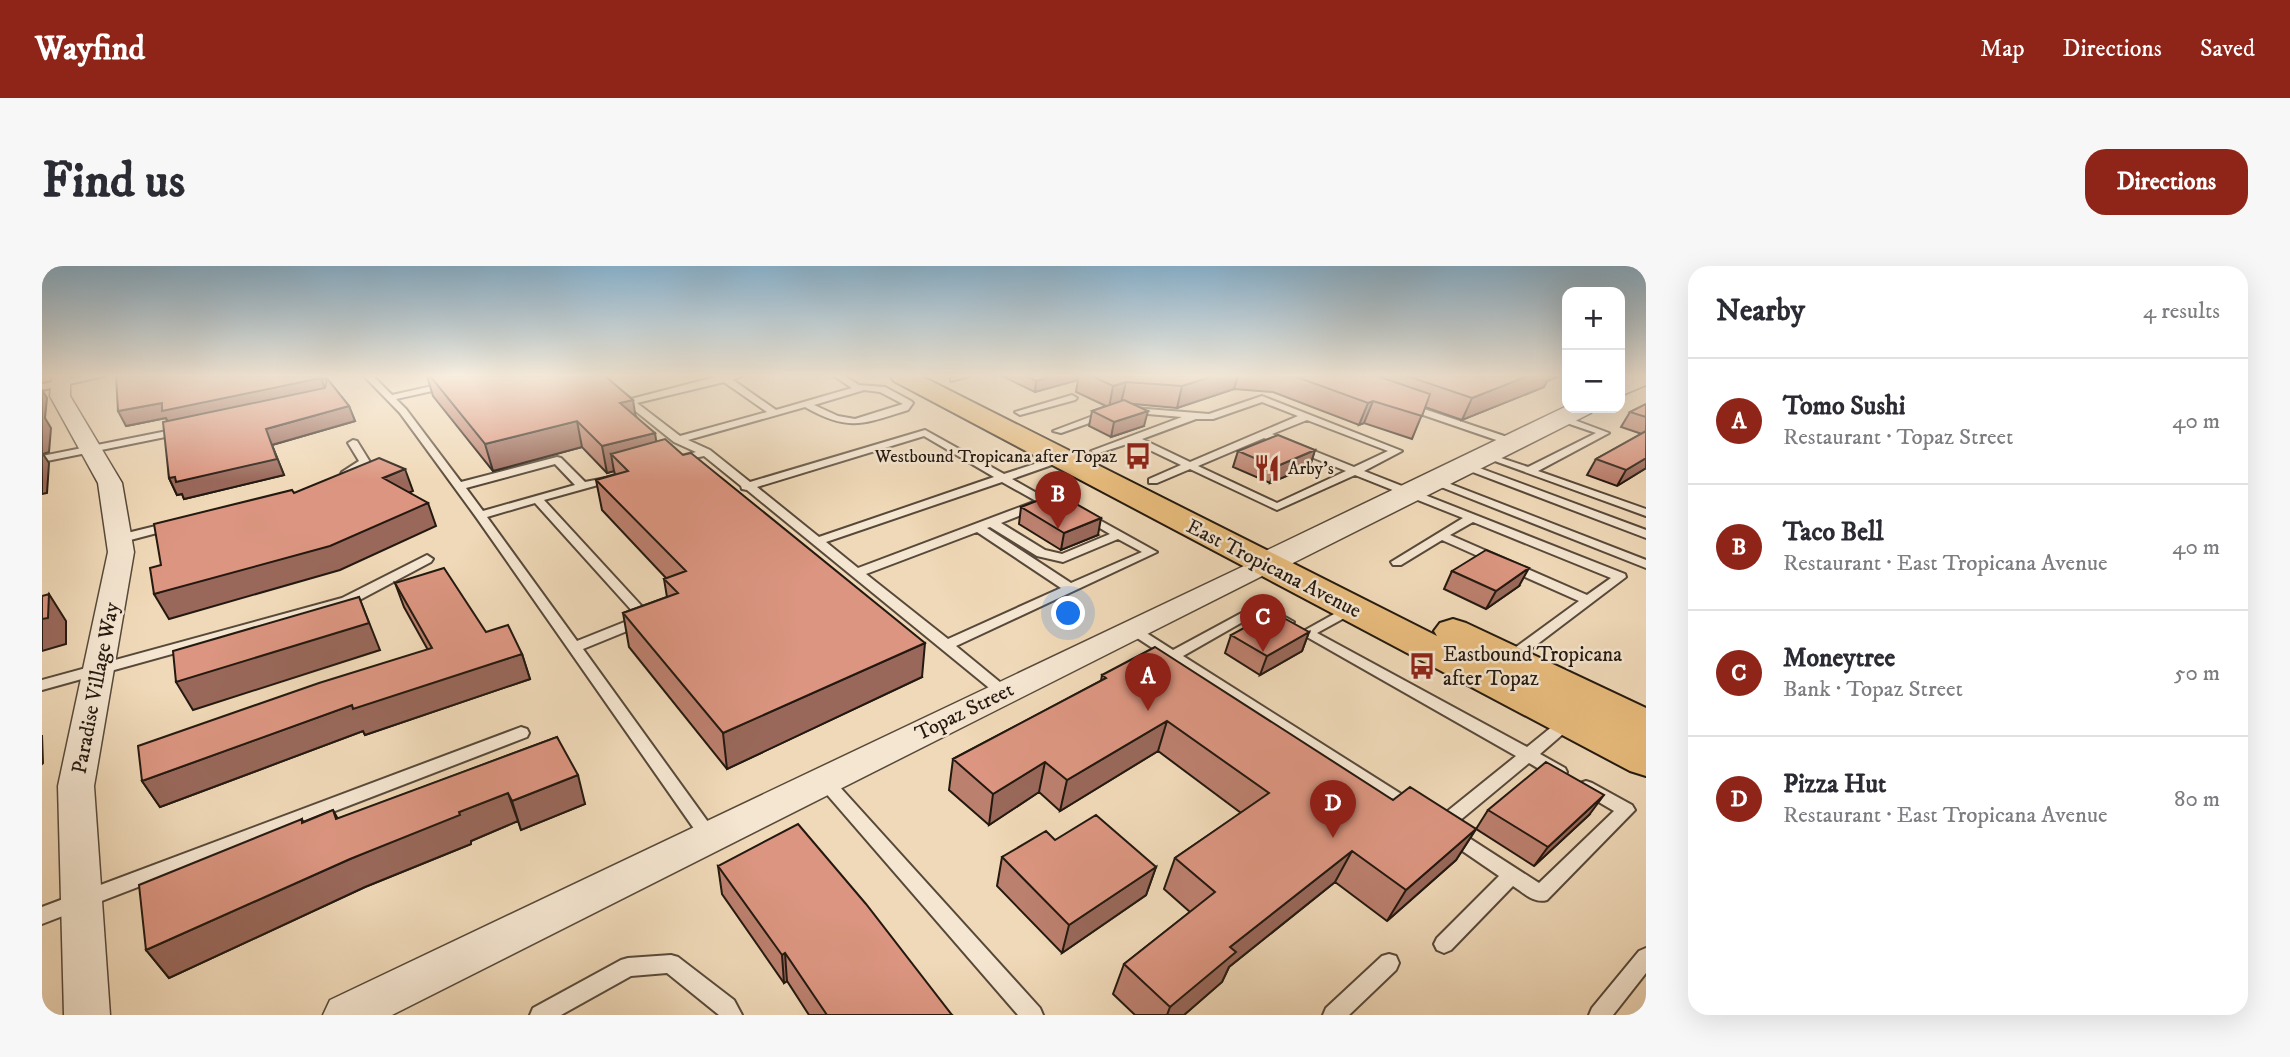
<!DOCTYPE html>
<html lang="en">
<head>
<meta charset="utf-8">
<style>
  body { margin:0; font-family:"IM FELL DW Pica",serif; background:#f7f7f7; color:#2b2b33 }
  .controls { position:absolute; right:21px; top:21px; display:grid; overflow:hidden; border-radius:14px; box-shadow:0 7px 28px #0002 }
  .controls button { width:63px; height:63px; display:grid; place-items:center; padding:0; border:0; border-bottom:2px solid #e1e1e2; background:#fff; color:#2b2b33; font:35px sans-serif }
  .you { position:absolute; left:1027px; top:348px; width:24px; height:24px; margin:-18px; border:5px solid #fff; border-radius:50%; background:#1a73e8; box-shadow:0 0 0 10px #1a73e833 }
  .badge { display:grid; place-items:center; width:46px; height:46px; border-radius:50%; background:#8f2418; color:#fff; font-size:23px; font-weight:700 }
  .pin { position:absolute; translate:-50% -58px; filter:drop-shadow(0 2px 4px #0008) }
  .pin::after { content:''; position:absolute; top:37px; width:24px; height:21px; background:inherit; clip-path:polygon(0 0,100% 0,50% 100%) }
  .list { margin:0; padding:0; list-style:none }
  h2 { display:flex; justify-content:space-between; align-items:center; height:91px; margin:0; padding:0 28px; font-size:30px }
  h2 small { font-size:23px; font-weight:400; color:#7c7c81 }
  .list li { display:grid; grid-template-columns:46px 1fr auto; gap:21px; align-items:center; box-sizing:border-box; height:126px; padding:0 28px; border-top:2px solid #e1e1e2 }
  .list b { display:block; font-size:26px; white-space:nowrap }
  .list p { margin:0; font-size:23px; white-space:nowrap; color:#7c7c81 }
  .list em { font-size:23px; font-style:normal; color:#7c7c81 }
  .map { position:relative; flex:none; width:1604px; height:749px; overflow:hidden; border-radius:21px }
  header { display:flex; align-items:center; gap:42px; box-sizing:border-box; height:98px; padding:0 35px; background:#8f2418; color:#fff }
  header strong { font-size:33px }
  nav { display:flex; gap:38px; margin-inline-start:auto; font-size:24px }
  .intro { display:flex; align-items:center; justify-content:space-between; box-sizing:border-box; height:168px; padding:0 42px }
  h1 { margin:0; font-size:49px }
  .button { padding:18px 32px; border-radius:21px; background:#8f2418; color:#fff; font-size:24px; font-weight:700 }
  main { display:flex; gap:42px; padding:0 42px }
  aside { flex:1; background:#fff; border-radius:21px; box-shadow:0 7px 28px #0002 }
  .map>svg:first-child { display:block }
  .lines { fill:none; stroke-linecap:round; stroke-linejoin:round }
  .service-casing { stroke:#57493a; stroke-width:4 }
  .minor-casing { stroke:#57493a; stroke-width:3 }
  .tertiary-casing { stroke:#57493a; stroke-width:3 }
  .primary-casing { stroke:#241910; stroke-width:4 }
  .service { fill:#f5e6d1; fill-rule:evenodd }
  .minor { fill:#f5e6d1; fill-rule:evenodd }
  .tertiary { fill:#f5e6d1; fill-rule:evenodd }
  .primary { fill:#e8bc7c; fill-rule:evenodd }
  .wall { fill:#bc806e; stroke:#241910; stroke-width:2 }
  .shaded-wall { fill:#99685a; stroke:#241910; stroke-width:2 }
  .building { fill:#db9580; stroke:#241910; stroke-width:2 }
  .labels { text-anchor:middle; stroke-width:5; stroke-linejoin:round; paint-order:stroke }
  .far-poi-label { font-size:18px; fill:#241910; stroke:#f5e6d1; text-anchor:end }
  .street-label { font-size:21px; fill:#241910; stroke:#f5e6d1 }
  .poi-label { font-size:21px; fill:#241910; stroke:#f5e6d1; text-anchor:start }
</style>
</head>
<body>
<header>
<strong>Wayfind</strong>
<nav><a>Map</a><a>Directions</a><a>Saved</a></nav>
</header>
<div class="intro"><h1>Find us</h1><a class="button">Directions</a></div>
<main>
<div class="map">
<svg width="1604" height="749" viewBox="0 0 1604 749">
  <rect width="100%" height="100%" fill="#f0d9b8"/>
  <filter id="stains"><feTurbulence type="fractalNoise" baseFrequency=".00286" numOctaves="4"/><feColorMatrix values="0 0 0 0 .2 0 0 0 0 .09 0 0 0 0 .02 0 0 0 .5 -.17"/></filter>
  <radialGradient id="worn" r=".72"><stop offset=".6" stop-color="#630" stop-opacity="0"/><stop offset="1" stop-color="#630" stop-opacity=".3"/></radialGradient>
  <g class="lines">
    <defs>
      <path id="service" d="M44 110H63L0 124V118Z
        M322 110H331L350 129 413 115 410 110H419L423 116 422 118 354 133 364 143 419 216 515 191 519 192 543 216 574 210V214L502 234 607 348 595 361 541 383 674 567 677 572 674 577 668 579 662 577 434 251 358 147ZM513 198 533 219 441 245 424 222ZM493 237 593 348 585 355 535 375 445 251Z
        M550 110H560L589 133 677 110H700L691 114 734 144 810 122 792 110H802L817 119 843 121 869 135 871 137 866 144C821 158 807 166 763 141L646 174 668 184 708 216 883 164 962 208 1017 190 1021 191V195L970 213 1007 234V238L959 257 1003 284 1020 288 1068 268 1039 251 1037 249 1043 246 1115 286 914 380 970 426 962 431 957 430 705 224 700 223 699 220 662 190 633 196V192L654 186 632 176ZM682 116 725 146 638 170 595 137ZM822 124 838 126 861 138 813 153 796 150 772 139ZM882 170 952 211 777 271 715 221ZM960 216 994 235 816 302 784 276ZM948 261 995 290 1021 296 1076 273 1100 286 1029 317 945 262ZM935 266 1019 322 906 373 824 308Z
        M913 110H927L909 115V111Z
        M1030 129 1035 132 1033 134 978 149 973 146Z
        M1220 130 1360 185 1322 205 1583 308 1584 311 1473 395 1468 397 1461 392 1463 389 1537 335 1400 274 1359 299H1351L1349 296 1421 252 1313 209 1235 244 1148 203 1115 217H1107V213L1139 199 1091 176 1054 188 1049 185 1140 151 1083 146 1080 145V141L1167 148ZM1220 136 1256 150 1148 196 1100 173 1154 153H1171ZM1265 154 1346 185 1312 201 1230 168ZM1222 172 1304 205 1235 237 1156 200ZM1431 256 1569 312 1545 329 1408 269Z
        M1364 137 1474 174 1475 176 1466 178 1361 142 1359 140Z
        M1064 145 1069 148 1067 150 1019 167 1011 165Z
        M1519 149 1567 167 1496 205 1604 243V250L1439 190 1444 187 1486 201 1554 167 1516 154V150Z
        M140 162 143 163V167L0 196V190Z
        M311 174 315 175 328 196 304 211 299 208 300 206 317 195 306 177Z
        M1424 197 1604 264V272L1420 202V198Z
        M1393 212 1604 294V302L1389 217 1388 215Z
        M130 256 134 258V262L77 277 71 273 73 270Z
        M385 289 391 293 389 296 310 338 0 424V414L300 332Z
        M1218 337 1252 356 1245 360 1218 346 1141 390 1375 538 1378 543 1375 548 1369 550 1363 548 1083 364 1085 361H1095L1131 384Z
        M1310 338 1315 339 1317 342 1315 345 1275 367 1485 481 1522 451H1534L1536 455 1498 488 1523 502 1525 506 1523 510C1511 514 1498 503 1487 497L1410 561 1497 617 1572 545 1538 525 1536 521 1538 517 1544 515 1550 517 1590 539 1593 544 1505 634C1492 638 1482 627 1471 620L1409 684 1402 687 1395 684 1392 678 1395 672 1457 610 1403 573 1401 567 1392 566 1389 561 1392 556 1474 490 1258 367Z
        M479 461 485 463 487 467 485 471 0 658V641Z
        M781 507 787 509 998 742 1001 749H976L775 517 773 513 775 509Z
        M1604 682V707L1571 749H1547L1550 742 1597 685Z
        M1347 688 1354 690 1357 697 1354 704 1307 749H1281L1284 742 1340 690Z
        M629 689 636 691 692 734 700 749H677L625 707 589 710 519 749H488L491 742 579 694 586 692Z"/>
      <path id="minor" d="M10 110H28V130L80 217 92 286 52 520 68 749H22L16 520 66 286 56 217 8 130Z
        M1223 290 1232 292 1236 298 1232 304 350 749H281L288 734Z"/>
      <path id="tertiary" d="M1585 110H1604V119L1578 130V114Z
        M1525 140 1552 142 1549 147 1235 305 1223 308 1211 305 1207 298 1211 291Z"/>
      <path id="primary" d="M848 110H879L1395 370 1392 365 1398 357 1411 353 1424 357 1604 442V510L1588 505 852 115Z"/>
    </defs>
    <use href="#service" class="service-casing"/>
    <use href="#minor" class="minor-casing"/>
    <use href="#tertiary" class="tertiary-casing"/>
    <use href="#primary" class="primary-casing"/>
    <use href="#service" class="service"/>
    <use href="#minor" class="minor"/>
    <use href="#tertiary" class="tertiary"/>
    <use href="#primary" class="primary"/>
  </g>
  <path class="wall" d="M283 110 307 140 313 155 230 179 242 209 142 233 140 228 135 229 127 212 125 155 124 152 84 160Z
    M385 110H563L614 176 880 411 685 503 587 381 581 347 625 331 622 313 624 312 560 244 554 214 573 208 572 205 565 207 540 181 451 205 391 130Z
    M960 110H1517L1505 115 1502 121 1420 154 1383 141 1370 173 1322 157 1317 159 1231 126 1192 123 1135 142 1091 138 1102 160 1069 171 1047 160 1050 145 1064 140 1034 126 1036 114 993 126Z
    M1604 138V202L1575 220 1545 209 1554 193 1600 168 1579 161 1588 146Z
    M1273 184 1268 200 1228 217 1191 201 1196 185Z
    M979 241 1056 269 1019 284 977 258Z
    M1410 305 1477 320 1444 343 1402 323Z
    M353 317 444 366 480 388 488 413 323 469 321 465 118 541 100 515 386 384 362 341Z
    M1267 366 1260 385 1218 409 1183 387 1189 369Z
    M1060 409 1351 534 1434 563 1446 544 1547 549 1492 600 1434 563 1414 594 1345 655 1293 616 1187 701 1180 716 1142 749H1093L1071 728 1082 698 1148 646 1122 623 1133 592 1199 547 1116 485 1018 545 997 526 947 559 907 524 911 493 1059 415Z
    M515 471 543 538 479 564 476 555 429 575V578L323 621 127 712 104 684 260 553 261 556 291 544 296 553Z
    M1013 574 1114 601 1104 629 1020 687 955 620 960 591Z
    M676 600 910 749H767L745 715 742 717 680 628Z"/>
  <path class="shaded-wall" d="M1011 110H1037L1036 114 993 126 994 115Z
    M1171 110H1196L1192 123 1135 142 1140 120Z
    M1486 110H1517L1505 115 1502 121 1420 154 1430 132Z
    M279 112 284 126 128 160 124 152 84 160 76 145 120 137Z
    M1084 116 1079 137 1067 142 1071 120Z
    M0 124 5 132 3 152 9 162 7 186 1 188 7 197 5 227 0 228Z
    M591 134 595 160 578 137Z
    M1331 135 1322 157 1317 159 1326 137Z
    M307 140 313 155 230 179 242 209 142 233 140 228 135 229 127 212 224 163Z
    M1106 145 1102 160 1069 171 1072 156Z
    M535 155 540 181 451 205 443 178Z
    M613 167 617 193 569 188 572 205 565 207 560 180Z
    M1273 184 1268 200 1228 217 1233 201Z
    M1604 192V202L1575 220 1584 204Z
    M363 203 371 225 349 235 341 212Z
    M386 237 394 260 298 304 127 353 112 328Z
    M1059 252 1056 269 1019 284 1022 267Z
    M1487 302 1477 320 1444 343 1454 325Z
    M7 328 24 355V378L0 385V353Z
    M317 331 338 384 151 444 134 416Z
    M1267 366 1260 385 1218 409 1225 390Z
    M883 377 880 411 685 503 681 467Z
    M480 388 488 413 323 469 321 465 118 541 100 515 310 439Z
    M1125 455 1116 485 1018 545 1025 514Z
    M0 469 1 497 0 498Z
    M1003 496 997 526 947 559 951 528Z
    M536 509 543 538 479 564 470 535Z
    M466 527 476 555 429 575V578L323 621 127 712 104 684 308 593 417 546Z
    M1562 529 1547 549 1492 600 1506 581Z
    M1434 563 1414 594 1345 655 1364 624Z
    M1310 585 1293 616 1187 701 1180 716 1142 749H1125L1128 741 1188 681Z
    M1114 601 1104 629 1020 687 1027 659Z
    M743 687 745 715 742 717 740 689Z"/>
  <path class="building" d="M74 110H283L307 140 224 163 235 193 134 216 133 211 127 212 121 156 283 122 285 114 279 112 120 145V137L76 145Z
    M388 110H563L591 134 578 137 613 167 560 180 535 155 443 178Z
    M984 110H1011L994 115Z
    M1050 110H1171L1140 120 1084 116 1071 120Z
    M1252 110H1335L1388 128 1380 150 1331 135 1326 137Z
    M1365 110H1486L1430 132Z
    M1082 134 1106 145 1072 156 1050 145Z
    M1604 138V151L1588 146Z
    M1604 165V192L1584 204 1554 193Z
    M1236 169 1273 184 1233 201 1196 185Z
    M623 173 641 189 649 187 883 377 681 467 581 347 636 327 622 313 644 305 554 214 586 205 569 188Z
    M337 192 363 203 341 212 386 237 288 280 112 328 108 302 119 299 112 258 250 224 252 227Z
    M1015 227 1059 252 1022 267 979 241Z
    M1444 284 1487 302 1454 325 1410 305Z
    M402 302 444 366 466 359 480 388 311 443 310 439 100 515 96 480 277 417 390 382 353 317Z
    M7 328 6 352 0 353V330Z
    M317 331 327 357 134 416 131 385Z
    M1231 346 1267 366 1225 390 1189 369Z
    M1113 381 1351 534 1368 521 1434 563 1364 624 1310 585 1188 681 1194 686 1128 741 1082 698 1173 626 1133 592 1227 527 1125 455 1025 514 1003 496 951 528 911 493 1064 412 1060 409Z
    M515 471 536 509 470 535 466 527 417 546 418 549 308 593 104 684 97 619 260 553V557L291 544 294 553Z
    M1504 496 1562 529 1506 581 1446 544Z
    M1054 549 1114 601 1027 659 960 591 1004 565 1013 574Z
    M756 558 824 638 910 749H785L743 687 740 689 676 600Z"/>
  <linearGradient id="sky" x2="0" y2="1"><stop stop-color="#89b6d4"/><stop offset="0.51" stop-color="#f8eedf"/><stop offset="1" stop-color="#f8eedf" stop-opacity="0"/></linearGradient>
  <rect width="1604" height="215" fill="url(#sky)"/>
  <defs>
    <symbol id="bus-bare" viewBox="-9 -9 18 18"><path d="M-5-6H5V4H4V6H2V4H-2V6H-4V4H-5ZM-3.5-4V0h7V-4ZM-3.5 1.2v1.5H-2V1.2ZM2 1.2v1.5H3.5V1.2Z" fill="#8f2418" stroke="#f5e6d1" stroke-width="2.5" paint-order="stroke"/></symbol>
    <symbol id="restaurant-bare" viewBox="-9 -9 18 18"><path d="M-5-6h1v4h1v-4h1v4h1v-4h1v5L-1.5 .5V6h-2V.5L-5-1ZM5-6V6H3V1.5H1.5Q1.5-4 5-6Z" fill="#8f2418" stroke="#f5e6d1" stroke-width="2.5" paint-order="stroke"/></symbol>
  </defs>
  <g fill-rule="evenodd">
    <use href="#bus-bare" x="1077" y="171" width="38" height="38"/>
    <use href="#restaurant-bare" x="1206" y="183" width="38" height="38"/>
    <use href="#bus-bare" x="1361" y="381" width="38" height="38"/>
  </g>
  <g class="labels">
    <g class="far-poi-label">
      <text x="1075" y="196">Westbound Tropicana after Topaz</text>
      <text x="1246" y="208" text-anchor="start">Arby's</text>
    </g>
    <g class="street-label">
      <text transform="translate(1232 302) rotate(27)" y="7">East Tropicana Avenue</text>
      <text transform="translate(53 422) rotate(-79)" y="7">Paradise Village Way</text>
      <text transform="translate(922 445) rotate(-26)" y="7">Topaz Street</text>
    </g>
    <g class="poi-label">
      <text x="1401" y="395">Eastbound Tropicana<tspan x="1401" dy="24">after Topaz</tspan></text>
    </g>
  </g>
  <rect width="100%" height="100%" filter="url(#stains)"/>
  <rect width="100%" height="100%" fill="url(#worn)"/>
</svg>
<div class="controls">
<button>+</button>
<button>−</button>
</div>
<div class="you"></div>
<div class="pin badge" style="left:1106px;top:445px">A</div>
<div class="pin badge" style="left:1016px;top:263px">B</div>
<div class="pin badge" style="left:1221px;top:386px">C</div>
<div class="pin badge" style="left:1291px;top:572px">D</div>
</div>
<aside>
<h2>Nearby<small>4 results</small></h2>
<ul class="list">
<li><span class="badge">A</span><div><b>Tomo Sushi</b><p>Restaurant · Topaz Street</p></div><em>40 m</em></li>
<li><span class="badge">B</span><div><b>Taco Bell</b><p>Restaurant · East Tropicana Avenue</p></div><em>40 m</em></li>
<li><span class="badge">C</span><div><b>Moneytree</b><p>Bank · Topaz Street</p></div><em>50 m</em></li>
<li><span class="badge">D</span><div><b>Pizza Hut</b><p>Restaurant · East Tropicana Avenue</p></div><em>80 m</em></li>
</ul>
</aside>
</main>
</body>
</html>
